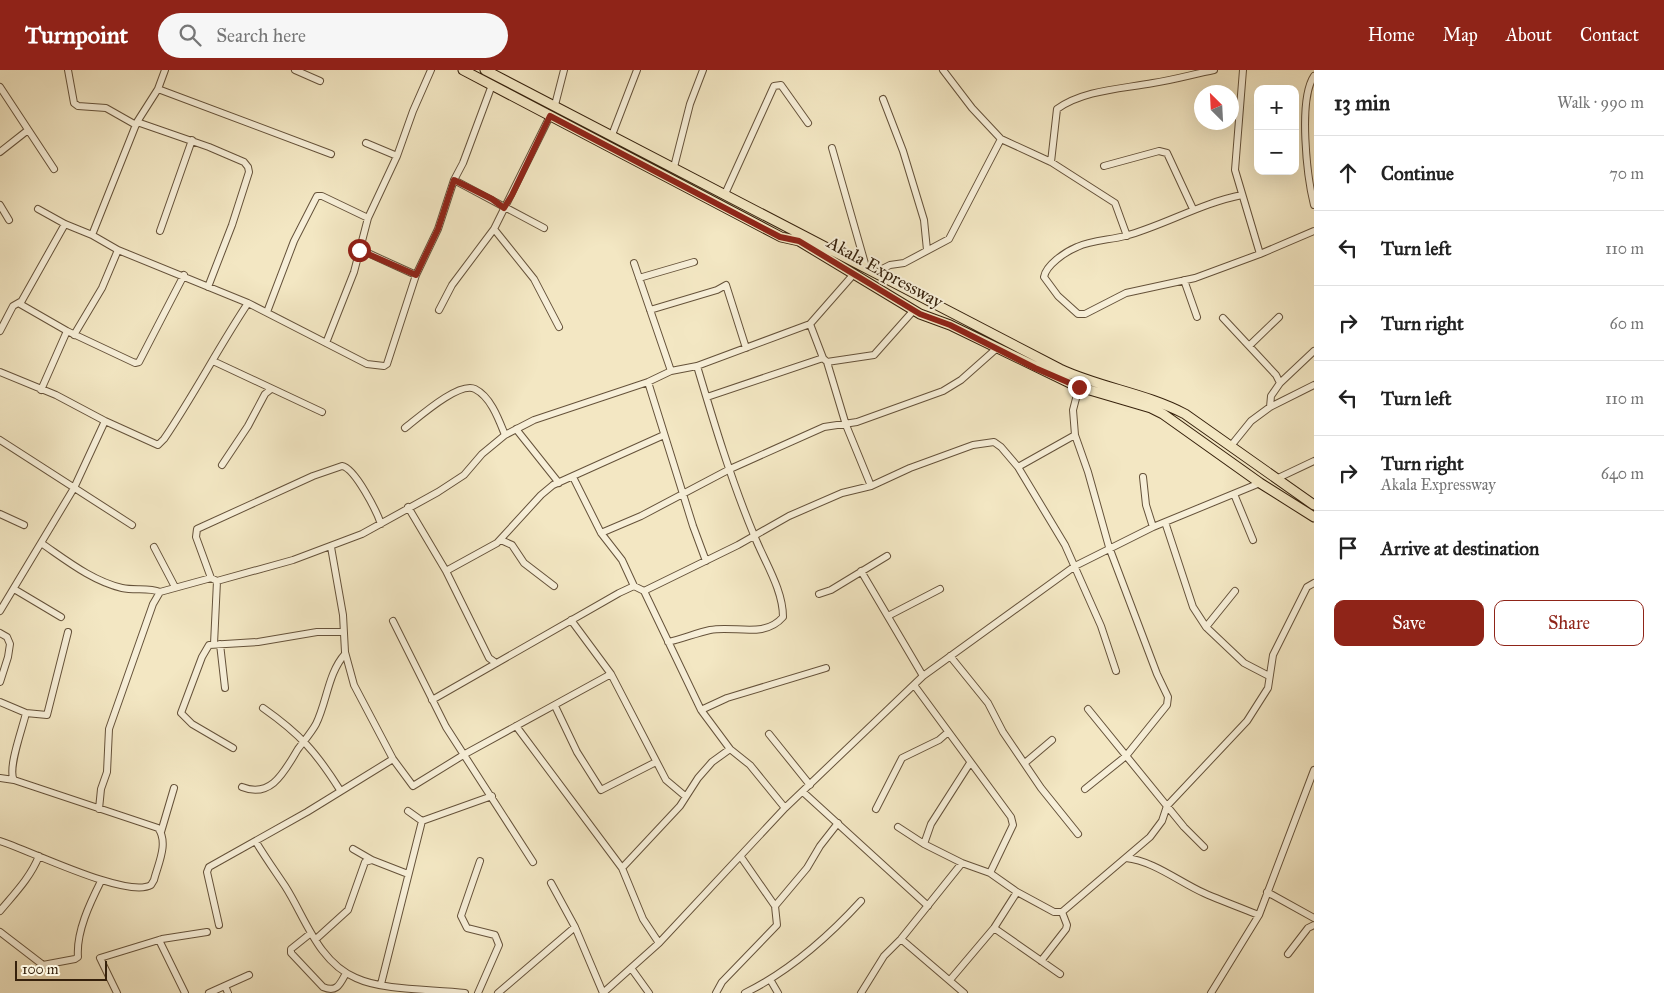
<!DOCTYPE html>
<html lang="en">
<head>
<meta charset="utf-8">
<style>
  body { margin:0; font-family:"IM FELL Great Primer",serif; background:#f6f6f6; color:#222 }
  .controls { position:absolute; right:15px; top:15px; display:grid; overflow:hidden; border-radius:10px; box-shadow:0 5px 20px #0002 }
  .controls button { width:45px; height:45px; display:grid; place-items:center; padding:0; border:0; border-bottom:1px solid #e0e0e0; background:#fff; color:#222; font:25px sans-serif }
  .compass { position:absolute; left:1194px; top:15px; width:45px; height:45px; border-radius:50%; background:#fff; box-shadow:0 5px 20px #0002; rotate:336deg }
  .scale { position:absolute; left:15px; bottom:12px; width:92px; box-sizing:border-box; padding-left:5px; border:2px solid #36210c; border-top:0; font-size:14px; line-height:18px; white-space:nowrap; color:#36210c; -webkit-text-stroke:4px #f7efd8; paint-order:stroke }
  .stop { position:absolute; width:15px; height:15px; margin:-11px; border:4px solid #8f2418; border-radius:50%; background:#fff }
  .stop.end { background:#8f2418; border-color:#fff; box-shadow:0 1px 5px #0008 }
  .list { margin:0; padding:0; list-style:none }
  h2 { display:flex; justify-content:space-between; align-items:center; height:65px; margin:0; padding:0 20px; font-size:21px }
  h2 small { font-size:16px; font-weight:400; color:#767676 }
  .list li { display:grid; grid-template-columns:32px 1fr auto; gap:15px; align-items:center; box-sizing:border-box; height:75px; padding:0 20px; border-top:1px solid #e0e0e0 }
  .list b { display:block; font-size:19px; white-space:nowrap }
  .list p { margin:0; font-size:16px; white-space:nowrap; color:#767676 }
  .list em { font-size:16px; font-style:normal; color:#767676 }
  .actions { display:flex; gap:10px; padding:15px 20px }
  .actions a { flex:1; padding:11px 0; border:1px solid #8f2418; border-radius:10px; text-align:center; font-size:18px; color:#8f2418 }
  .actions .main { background:#8f2418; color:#fff }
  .icon { flex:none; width:28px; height:28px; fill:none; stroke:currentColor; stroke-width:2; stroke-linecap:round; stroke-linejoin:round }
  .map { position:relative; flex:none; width:1314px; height:923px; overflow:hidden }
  header { display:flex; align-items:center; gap:30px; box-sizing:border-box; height:70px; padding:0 25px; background:#8f2418; color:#fff }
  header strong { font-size:24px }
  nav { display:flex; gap:28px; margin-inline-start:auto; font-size:18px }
  .search { width:350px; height:45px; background:#f6f6f6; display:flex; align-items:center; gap:12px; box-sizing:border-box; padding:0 18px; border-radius:28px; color:#767676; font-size:19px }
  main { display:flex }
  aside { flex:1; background:#fff }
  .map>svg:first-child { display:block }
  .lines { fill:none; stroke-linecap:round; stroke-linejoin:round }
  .minor-casing { stroke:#65523a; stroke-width:8 }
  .major-casing { stroke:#36210c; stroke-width:11 }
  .minor { stroke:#f7efd8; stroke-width:6 }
  .major { stroke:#f3e7c3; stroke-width:9 }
  .route { stroke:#8f2418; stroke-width:6 }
  .labels { text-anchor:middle; stroke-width:4; stroke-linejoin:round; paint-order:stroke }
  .street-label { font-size:18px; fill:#36210c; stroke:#f7efd8 }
</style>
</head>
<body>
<header>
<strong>Turnpoint</strong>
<div class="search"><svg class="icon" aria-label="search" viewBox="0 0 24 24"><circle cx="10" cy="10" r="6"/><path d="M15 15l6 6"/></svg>Search here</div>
<nav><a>Home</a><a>Map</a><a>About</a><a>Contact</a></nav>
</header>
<main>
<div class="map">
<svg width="1314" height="923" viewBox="0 0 1314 923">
  <rect width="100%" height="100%" fill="#f3e7c3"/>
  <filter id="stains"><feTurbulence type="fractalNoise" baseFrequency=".004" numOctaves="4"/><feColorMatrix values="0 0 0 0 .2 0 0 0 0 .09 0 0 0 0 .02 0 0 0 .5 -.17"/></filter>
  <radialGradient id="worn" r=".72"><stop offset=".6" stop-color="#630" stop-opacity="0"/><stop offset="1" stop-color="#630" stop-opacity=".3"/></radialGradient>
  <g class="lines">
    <defs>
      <path id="minor" d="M68 0 74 33 78 36 106 38 136 55
        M295 0 320 11
        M943 0 972 38 1001 69 1051 92 1115 133 1127 166
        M1243 0 1235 100 1260 184
        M1314 6C1298 30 1307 107 1314 135
        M0 17 54 99
        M158 19 331 84
        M883 29 903 81 924 150 927 180
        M555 35 564 0
        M137 52 209 77 244 92 248 97 249 102 232 155 208 217
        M612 65 637 0
        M366 73 397 86
        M832 78 866 197
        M0 82 28 60
        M1051 92 1057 39C1084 20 1121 19 1153 13 1173 10 1194 4 1214 0
        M1104 96 1159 81 1167 83 1193 139
        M674 97 690 34 703 0
        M454 110 544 158
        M725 124 774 16 781 15 808 53
        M1242 125C1201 133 1165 155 1125 166 1110 170 1091 170 1077 177 1065 182 1046 195 1044 207L1058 226 1078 244H1085L1126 223 1195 208 1260 184 1314 161
        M0 135 9 150
        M38 139 65 154 92 165 137 52 158 19 165 0
        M65 154 20 234 67 261 135 293 139 292 184 205
        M494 159 534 209 559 257
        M160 161 192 70
        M92 165 118 180 248 233 367 294 384 296 387 294 416 205 438 159 454 110 463 93 492 15
        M359 179 416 205
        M634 193 671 301
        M881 204 884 198 890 195 904 193 949 169 1001 69
        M639 208 694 192
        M1184 210 1197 247
        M439 240 452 215 494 159 550 46
        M650 240 717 220 726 215 746 278
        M267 242 294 171 317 126H322L368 148
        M1223 248 1276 305 1280 313 1271 326 1270 337
        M810 254 853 205
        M0 261 13 236 20 232
        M74 265 102 218 118 180
        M326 273 354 202 368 148 397 86 413 41 431 0
        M1250 275 1279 247
        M213 291 322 342
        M827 292 874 285 914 240
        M0 302 56 325 105 351 158 375 164 369C194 325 218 278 248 233
        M648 312 693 456 706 491
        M1280 313 1314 281
        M41 320 67 261
        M707 327 823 288
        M405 358C418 348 459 311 475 319 491 327 499 350 505 365
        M516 359 559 413
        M1075 365 1073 340 1079 317
        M0 370 132 455
        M1230 377 1251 351 1270 337 1314 315
        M222 395 248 356 265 324 270 320
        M1018 397 1075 365 1088 402 1109 477 1157 604 1168 627 1167 635 1126 686 1085 719
        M573 407 601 463 622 490 634 516
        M1143 407 1146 435 1153 457
        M1276 409 1314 391
        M1234 424 1253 470
        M408 437 446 501 489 588 496 593
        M0 444 24 455
        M1165 452 1193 537 1206 557
        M601 463 641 446 730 399 824 357 857 352 943 321 961 310 996 279
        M501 470 512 475 524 493 554 516
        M41 473C66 490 92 511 122 518 135 521 148 517 160 522
        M154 477 175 517
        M331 477 343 545 345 582 354 615 393 689 413 716 465 684 611 604
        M446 501 497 473 541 425 553 415 664 365
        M861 501 923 606
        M211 508 196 467 197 459 313 406 342 396C355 398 377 442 381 454
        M14 519 61 547
        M1235 521 1206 557 1244 593 1269 606
        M819 524 831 520 887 486
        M0 541 74 418 105 351
        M888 546 940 519
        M571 550 611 604 666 710 685 726
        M393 551 446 657 533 792
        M0 563 7 567 10 574 8 587 0 612
        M668 572C682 569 696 563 710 560 735 555 764 569 783 547 783 519 764 491 754 465 731 410 714 353 697 296
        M214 574 217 511
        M220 574 225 618
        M950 586 988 633 1003 662 1041 718 1078 764
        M914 615 1011 747 1013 755 990 803
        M432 630 619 523 634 516 644 521
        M0 632 26 643 47 645 68 562
        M555 636 577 682 601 720 656 692
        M263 638C300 664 316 682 340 720
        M1088 639 1184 757 1204 777
        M701 640 727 628 826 598
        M516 656 622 798 643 849 659 873
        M769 664 810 715
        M233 678 192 654 181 643 202 587 209 575 258 572 317 562H344
        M1026 692 1052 670
        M970 693 931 754 924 774 962 793 990 803 1017 822 1054 842H1062L1150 767 1162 751 1167 736 1247 651 1268 618 1273 585 1307 517 1314 513
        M0 708 14 710
        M242 717C272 729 285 700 298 679 304 671 311 663 316 654 327 632 328 603 345 584
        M803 722 928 836
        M785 738 750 695 730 679 701 640 644 521 738 475 789 446 842 423 871 416 910 398 973 375 994 372 1001 377 1018 397 1065 475 1101 556 1116 601
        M99 739 101 719 107 702 109 659 153 534 160 522 211 508 217 511 293 490 362 464 438 422 464 405 482 384 505 365 534 350 648 312 671 301 697 296 810 254 823 288 827 292 846 355 871 416
        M876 739 902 688 939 670 947 663
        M408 741 422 751
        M422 751 492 726
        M898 757 924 774
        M161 762 174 718
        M0 771C29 780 127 829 151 815L154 810C158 794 169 773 158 758L14 710C7 699 23 657 26 643
        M256 772C265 787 275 801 285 816 305 847 318 892 356 908 384 921 433 919 465 923
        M353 779 372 790
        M1126 788C1154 791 1179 812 1204 823 1222 831 1241 838 1259 845
        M622 798 680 736 698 708 712 692 730 679
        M551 813 575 857 603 923
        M1267 822 1314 848
        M775 836 807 798 820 776 838 753
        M0 841C15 823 30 808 39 786
        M219 855 207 802 209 797 307 742 393 689
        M994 858 1060 904
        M0 862 43 895 75 889 78 887C76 862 90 833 101 811
        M311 863 291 879V883L323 917C337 923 340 914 346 903
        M316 869 348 840 365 792 372 790 408 804
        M901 869 964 923
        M159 870 185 923
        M1288 884 1308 858 1314 855
        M1041 891 1066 859 1067 855 1062 842
        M631 898 649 923
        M950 910 994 858 1017 822
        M771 911 778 923
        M381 914 422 751
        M225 916 228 923
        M117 923 100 888 162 869 207 862
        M209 923 249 905
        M478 923 499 875 495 865 467 858 461 846 480 791
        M498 923 575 857
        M603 923 659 873 785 738 923 606 1075 496 1153 457 1260 413
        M716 923 722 912 777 855 775 836 741 787
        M745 923C790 901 828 867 861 831
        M861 923 884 886 901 869 962 793
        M1211 923 1259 845 1314 700"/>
      <path id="major" d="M463 0 781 167 799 171 920 244 950 255 1076 316 1151 338 1163 344 1260 413 1314 447
        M485 0 1060 299C1101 318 1145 323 1185 344L1314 435"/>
    </defs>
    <use href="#minor" class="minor-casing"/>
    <use href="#major" class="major-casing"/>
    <use href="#minor" class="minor"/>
    <use href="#major" class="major"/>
  </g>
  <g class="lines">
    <path class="route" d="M359 180 416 205 438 159 454 110 492 129 504 138 512 125 550 46 780 167 799 171 920 244 950 255 1035 298 1079 317"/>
  </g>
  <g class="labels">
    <g class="street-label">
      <text transform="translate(885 202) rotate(29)" y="6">Akala Expressway</text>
    </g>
  </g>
  <rect width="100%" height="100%" filter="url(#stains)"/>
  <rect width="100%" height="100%" fill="url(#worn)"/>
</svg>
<div class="controls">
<button>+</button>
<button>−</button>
</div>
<svg class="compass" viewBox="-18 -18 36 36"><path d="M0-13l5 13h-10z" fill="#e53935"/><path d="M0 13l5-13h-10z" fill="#767676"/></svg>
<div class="scale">100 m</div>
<div class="stop" style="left:359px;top:180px"></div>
<div class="stop end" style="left:1079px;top:317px"></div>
</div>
<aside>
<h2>13 min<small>Walk · 990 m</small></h2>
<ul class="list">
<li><svg class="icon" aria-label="ahead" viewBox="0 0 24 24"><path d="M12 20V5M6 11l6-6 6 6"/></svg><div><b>Continue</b></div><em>70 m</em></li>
<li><svg class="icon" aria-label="left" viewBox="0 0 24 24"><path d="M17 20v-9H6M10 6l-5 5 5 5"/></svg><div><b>Turn left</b></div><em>110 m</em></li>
<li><svg class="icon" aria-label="right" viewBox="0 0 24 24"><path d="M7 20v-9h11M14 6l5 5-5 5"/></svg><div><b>Turn right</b></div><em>60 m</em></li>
<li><svg class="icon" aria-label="left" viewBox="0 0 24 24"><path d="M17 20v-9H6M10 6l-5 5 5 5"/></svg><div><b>Turn left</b></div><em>110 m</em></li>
<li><svg class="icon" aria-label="right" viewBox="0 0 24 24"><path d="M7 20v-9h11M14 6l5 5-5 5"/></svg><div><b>Turn right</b><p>Akala Expressway</p></div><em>640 m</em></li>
<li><svg class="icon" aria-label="arrive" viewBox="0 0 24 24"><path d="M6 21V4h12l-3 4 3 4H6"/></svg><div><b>Arrive at destination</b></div></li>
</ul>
<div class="actions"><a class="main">Save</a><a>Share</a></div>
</aside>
</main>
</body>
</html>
